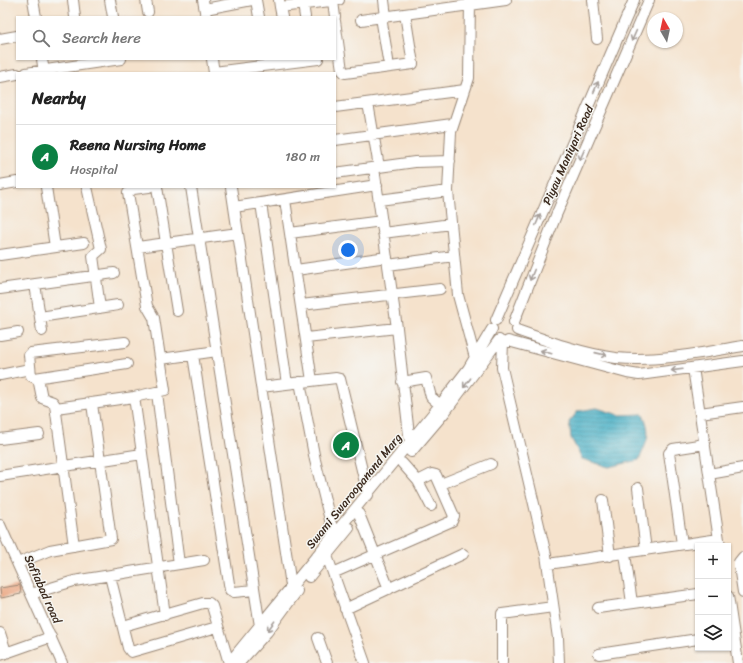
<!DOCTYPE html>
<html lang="en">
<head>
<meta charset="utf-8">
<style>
  body { margin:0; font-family:Sriracha,sans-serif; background:#f2f2f2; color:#222 }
  .controls { position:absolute; right:12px; bottom:12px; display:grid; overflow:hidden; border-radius:0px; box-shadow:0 1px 3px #0004 }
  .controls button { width:36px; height:36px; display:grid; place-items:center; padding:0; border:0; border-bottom:1px solid #e0e0e0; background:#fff; color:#222; font:20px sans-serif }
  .compass { position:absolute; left:647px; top:12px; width:36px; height:36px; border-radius:50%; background:#fff; box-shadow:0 1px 3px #0004; rotate:351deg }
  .you { position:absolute; left:348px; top:250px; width:14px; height:14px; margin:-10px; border:3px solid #fff; border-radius:50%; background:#1a73e8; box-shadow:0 0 0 6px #1a73e833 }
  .badge { display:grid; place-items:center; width:26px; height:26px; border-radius:50%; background:#0b8043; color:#fff; font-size:13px; font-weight:700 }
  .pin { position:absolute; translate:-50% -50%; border:2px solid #fff; box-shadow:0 1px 4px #0006 }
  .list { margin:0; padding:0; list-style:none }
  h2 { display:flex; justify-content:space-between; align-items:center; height:52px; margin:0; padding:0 16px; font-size:17px }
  h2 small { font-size:13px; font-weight:400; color:#767676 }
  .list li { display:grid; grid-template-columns:26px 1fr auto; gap:12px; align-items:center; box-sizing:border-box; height:64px; padding:0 16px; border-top:1px solid #e0e0e0 }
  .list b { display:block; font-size:15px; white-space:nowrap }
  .list p { margin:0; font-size:13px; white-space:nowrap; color:#767676 }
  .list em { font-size:13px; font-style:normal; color:#767676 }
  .icon { flex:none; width:22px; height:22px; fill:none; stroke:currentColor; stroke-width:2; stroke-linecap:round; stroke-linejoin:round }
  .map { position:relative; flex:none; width:743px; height:663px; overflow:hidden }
  .search { position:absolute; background:#fff; box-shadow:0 1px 3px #0004; left:16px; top:16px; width:320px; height:44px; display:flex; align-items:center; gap:10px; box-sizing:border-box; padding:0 14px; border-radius:0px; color:#767676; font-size:15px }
  .panel { position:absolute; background:#fff; box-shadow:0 1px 3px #0004; left:16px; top:72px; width:320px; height:116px; border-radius:0px }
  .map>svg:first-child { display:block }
  .water { fill:url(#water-rules); stroke:#406c71 }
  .building { fill:#eba783 }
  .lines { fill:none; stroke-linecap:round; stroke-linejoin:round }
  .minor-casing { stroke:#988675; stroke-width:12 }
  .minor { stroke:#fff; stroke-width:10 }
  .oneway { stroke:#a79f9a }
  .labels { text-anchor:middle; stroke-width:3; stroke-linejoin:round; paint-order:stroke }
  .street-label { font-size:12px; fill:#3b2a1e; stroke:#f6f6f2 }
</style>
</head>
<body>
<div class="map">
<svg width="743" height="663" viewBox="0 0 743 663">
  <defs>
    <pattern id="water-rules" width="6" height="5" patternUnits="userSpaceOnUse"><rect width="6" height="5" fill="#45aec4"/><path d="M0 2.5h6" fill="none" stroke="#3b8e9f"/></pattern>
  </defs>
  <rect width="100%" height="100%" fill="#f6f6f2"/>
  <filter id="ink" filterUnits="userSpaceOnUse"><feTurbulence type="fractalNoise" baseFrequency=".025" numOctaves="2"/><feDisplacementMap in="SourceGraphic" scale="8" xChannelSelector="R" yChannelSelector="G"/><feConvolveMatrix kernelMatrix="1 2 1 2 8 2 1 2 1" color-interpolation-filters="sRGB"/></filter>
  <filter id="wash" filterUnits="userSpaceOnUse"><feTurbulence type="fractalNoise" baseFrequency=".012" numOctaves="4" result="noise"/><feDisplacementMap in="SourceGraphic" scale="16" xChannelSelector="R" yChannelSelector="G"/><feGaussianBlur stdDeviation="0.9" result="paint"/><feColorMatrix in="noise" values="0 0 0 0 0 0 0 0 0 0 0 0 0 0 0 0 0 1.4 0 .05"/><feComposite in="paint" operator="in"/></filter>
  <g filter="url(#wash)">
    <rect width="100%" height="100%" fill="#f5e2cc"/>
    <path class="water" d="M597 408 619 415 643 414C652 434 647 441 639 460L609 467 582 459 571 438 569 422 578 411Z"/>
    <g id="blocks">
      <path class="building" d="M348 441 350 449 341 452 339 443Z
        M20 585 21 594 1 598 0 588Z"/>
    </g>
  </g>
  <g filter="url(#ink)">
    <use href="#blocks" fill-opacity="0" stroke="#988675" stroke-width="1"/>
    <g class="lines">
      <defs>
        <path id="minor" d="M33 0 36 17
          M73 0 75 17
          M110 0 113 17
          M146 0 148 12
          M203 0 206 17
          M256 0 259 17
          M279 0 280 7 339 0
          M384 0 386 17
          M470 0 469 78 451 132 448 191 458 295 475 358
          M593 0 597 39
          M333 1 335 17
          M303 4 305 17
          M280 7 282 17
          M205 9 252 0
          M381 17 388 60
          M361 20 506 0
          M335 21 342 70 345 73 413 64 405 14
          M0 39 17 36
          M42 59 44 73
          M212 59 214 73
          M214 72 318 59
          M26 73 121 59
          M0 77 17 74
          M368 103 379 167
          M335 107 465 90
          M335 140 452 124
          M374 168 397 328 410 444
          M335 173 415 162 450 161
          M0 185 17 182
          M46 187 55 247
          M87 187 101 249 93 256 100 308
          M157 187 177 311
          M191 187 260 626
          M231 187 292 592
          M285 200 312 381
          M379 200 448 191
          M261 203 287 384
          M234 207 377 185
          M290 233 382 221
          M383 233 451 224
          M138 247 238 233
          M0 255 84 243
          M388 265 454 256
          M296 270 387 257
          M35 284 42 331
          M0 289 114 273
          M301 305 440 289
          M40 317 118 305
          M496 320 634 0
          M514 322 557 213 649 0
          M517 330C548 341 583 354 616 358 658 362 701 353 743 346
          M0 335 18 332
          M306 338 397 328
          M508 341 627 373 639 375 743 361
          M125 342 31 353 29 355 31 376 35 378 127 364
          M503 342 502 368 546 555 558 638 559 663
          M193 355 230 590 234 592 254 590
          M161 359 217 351
          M693 368 720 546
          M0 375 30 369
          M38 378 42 398 53 402 55 405 74 546
          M300 382 315 460 334 536
          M402 382 426 378 431 397 440 405
          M261 387 336 378 340 379 368 495
          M157 393 179 564
          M134 397 165 615
          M56 408 134 397 165 390 154 318 147 306 128 193 133 189 149 187
          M700 413 743 407
          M0 439 39 434
          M411 452 445 412 499 340
          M402 463 418 481 431 506
          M709 474 743 468
          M0 476 142 454
          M441 484 491 464
          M638 488 646 550
          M603 500 610 556
          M359 514 389 589
          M0 525 62 663
          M682 544 669 453 673 449 705 444
          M625 554 632 603
          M327 556 365 663
          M743 557 739 562V566L743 592
          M18 563 50 550 111 539 92 404
          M548 564 719 539
          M333 573 452 521 454 516 436 475 432 474 418 481
          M110 576 128 648 131 652 217 627
          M309 577 349 528
          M31 594 74 581 204 560
          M728 596 738 663
          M598 608 698 594
          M345 609 463 554
          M123 626 203 603H209L212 606 229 663
          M0 633 6 652
          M318 638 327 663
          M599 654 698 639
          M0 655 51 637
          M229 663 440 405 468 369 492 329
          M239 663 267 632 297 591
          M502 663V614L553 607"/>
      </defs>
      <use href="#minor" class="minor-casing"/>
      <use href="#minor" class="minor"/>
    </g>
    <defs><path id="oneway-shaft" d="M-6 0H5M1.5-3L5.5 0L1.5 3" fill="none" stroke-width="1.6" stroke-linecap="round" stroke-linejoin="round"/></defs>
    <g class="oneway">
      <use href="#oneway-shaft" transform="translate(634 36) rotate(114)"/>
      <use href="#oneway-shaft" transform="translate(596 87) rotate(-67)"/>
      <use href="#oneway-shaft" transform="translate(582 155) rotate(114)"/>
      <use href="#oneway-shaft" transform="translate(538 220) rotate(-67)"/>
      <use href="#oneway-shaft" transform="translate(532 275) rotate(112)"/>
      <use href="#oneway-shaft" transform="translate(546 352) rotate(-164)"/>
      <use href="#oneway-shaft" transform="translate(601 354) rotate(13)"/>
      <use href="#oneway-shaft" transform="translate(677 370) rotate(173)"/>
      <use href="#oneway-shaft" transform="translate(467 383) rotate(127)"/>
      <use href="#oneway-shaft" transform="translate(271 626) rotate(127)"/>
    </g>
  </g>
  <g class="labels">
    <g class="street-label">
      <text transform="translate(568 155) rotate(-66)" y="4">Piyau Maniyari Road</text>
      <text transform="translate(354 491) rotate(-51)" y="4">Swami Swaroopanand Marg</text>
      <text transform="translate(43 589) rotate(66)" y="4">Safiabad road</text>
    </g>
  </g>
</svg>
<div class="controls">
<button>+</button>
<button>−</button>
<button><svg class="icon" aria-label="layers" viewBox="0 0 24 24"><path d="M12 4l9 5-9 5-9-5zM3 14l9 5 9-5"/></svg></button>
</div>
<svg class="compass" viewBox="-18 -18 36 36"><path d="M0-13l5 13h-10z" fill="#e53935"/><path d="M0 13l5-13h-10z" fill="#767676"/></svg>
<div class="you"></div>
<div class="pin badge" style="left:346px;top:445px">A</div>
<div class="search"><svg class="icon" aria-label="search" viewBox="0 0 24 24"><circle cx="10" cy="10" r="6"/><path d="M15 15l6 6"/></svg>Search here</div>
<section class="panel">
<h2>Nearby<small></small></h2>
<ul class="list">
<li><span class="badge">A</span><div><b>Reena Nursing Home</b><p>Hospital</p></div><em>180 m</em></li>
</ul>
</section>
</div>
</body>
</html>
